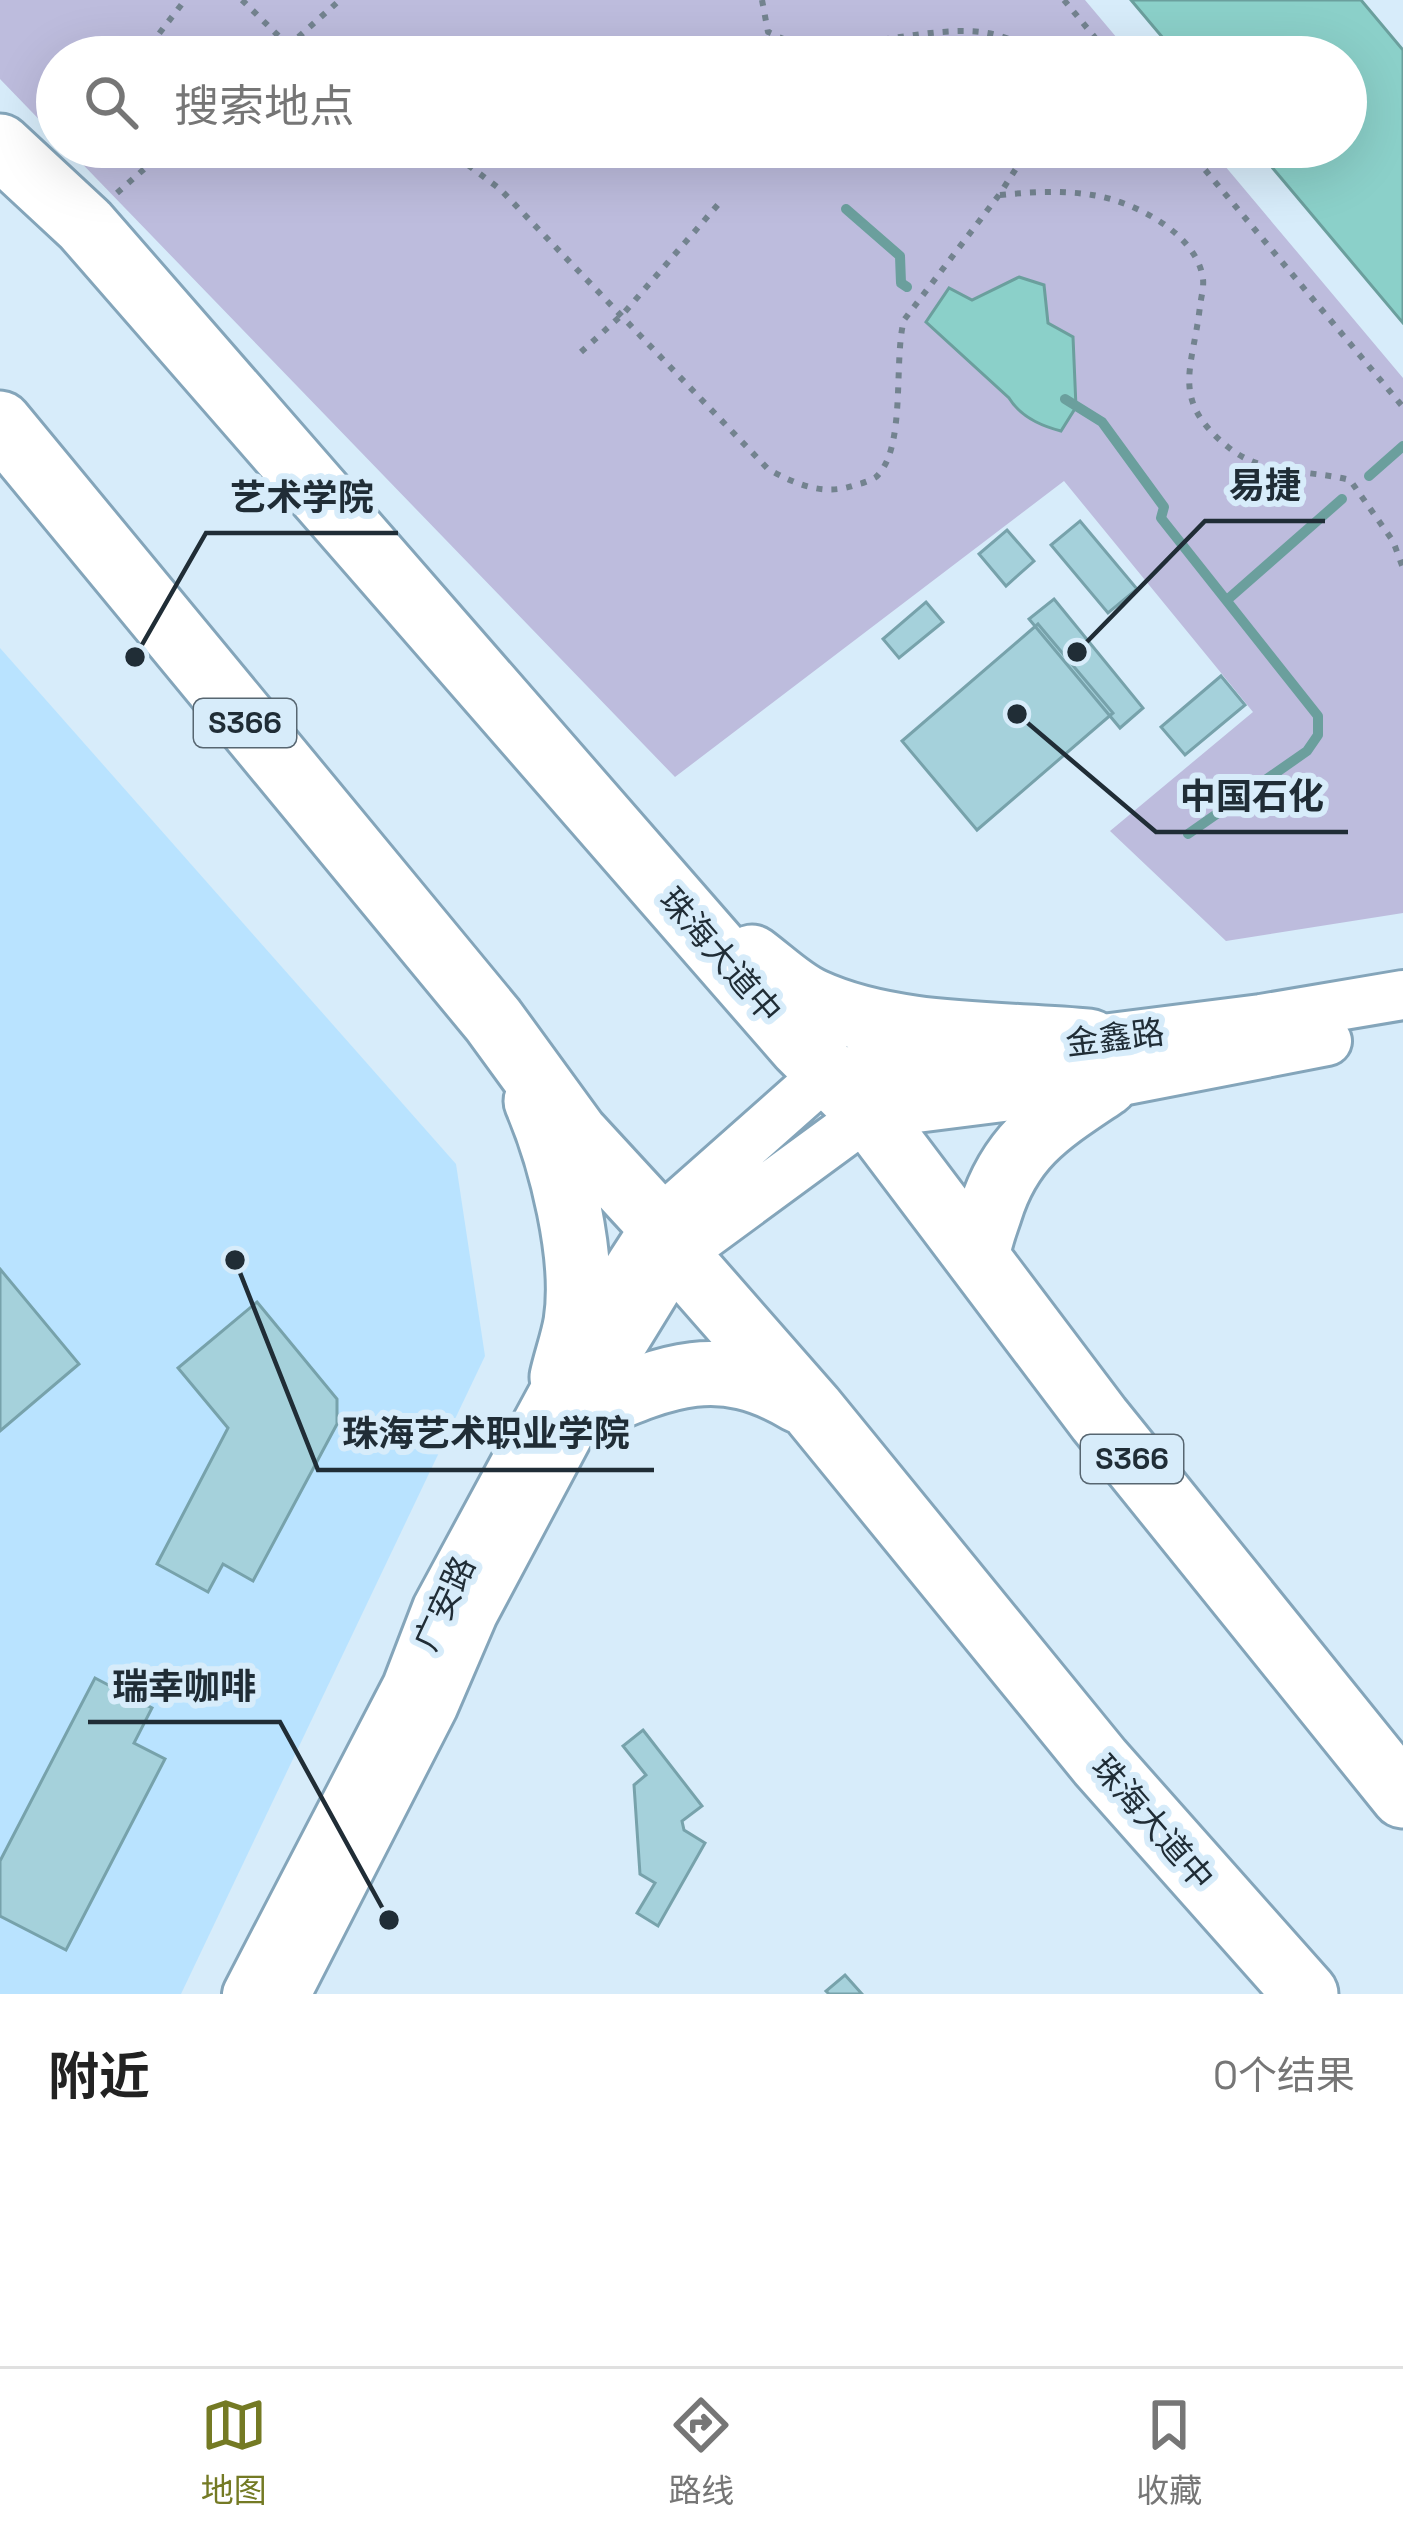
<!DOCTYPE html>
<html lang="zh">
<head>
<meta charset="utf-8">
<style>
  body { margin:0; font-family:"Space Grotesk","Noto Sans SC",sans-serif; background:#f2f2f2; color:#222 }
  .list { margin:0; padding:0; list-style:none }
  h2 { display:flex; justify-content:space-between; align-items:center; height:156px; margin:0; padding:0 48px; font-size:51px }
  h2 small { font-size:39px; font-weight:400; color:#767676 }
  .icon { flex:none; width:66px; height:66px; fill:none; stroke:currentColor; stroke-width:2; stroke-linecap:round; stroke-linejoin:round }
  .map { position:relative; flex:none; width:1403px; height:1994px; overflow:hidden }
  .search { position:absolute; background:#fff; box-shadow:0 12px 48px #0002; left:36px; right:36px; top:36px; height:132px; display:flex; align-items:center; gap:30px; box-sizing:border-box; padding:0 42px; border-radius:66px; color:#767676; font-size:45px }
  .sheet { height:372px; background:#fff }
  nav { display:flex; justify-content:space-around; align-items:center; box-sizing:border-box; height:168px; border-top:3px solid #e0e0e0; background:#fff; font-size:33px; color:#767676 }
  nav a { display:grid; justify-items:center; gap:6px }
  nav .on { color:#747a24 }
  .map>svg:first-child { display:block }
  .built { fill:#b9e3ff }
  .green { fill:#bdbcdd }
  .water { fill:#8bd0c9; stroke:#6b9f9d; stroke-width:3 }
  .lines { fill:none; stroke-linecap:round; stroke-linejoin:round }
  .stream { stroke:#6b9f9d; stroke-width:10 }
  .building { fill:#a5d1db; stroke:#77a2ab; stroke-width:3 }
  .secondary-casing { stroke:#84a5ba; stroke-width:54 }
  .highway-casing { stroke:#84a5ba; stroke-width:69 }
  .path { stroke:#73838f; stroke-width:6; stroke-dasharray:6 9; stroke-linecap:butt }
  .secondary { stroke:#fff; stroke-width:48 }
  .highway { stroke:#fff; stroke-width:63 }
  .labels { text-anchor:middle; stroke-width:12; stroke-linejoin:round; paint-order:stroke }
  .shield { fill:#d7ecfa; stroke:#576671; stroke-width:3 }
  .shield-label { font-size:30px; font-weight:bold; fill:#202d36 }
  .street-label { font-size:33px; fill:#202d36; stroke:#d7ecfa }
  .leader { fill:none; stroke:#202d36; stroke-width:4.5 }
  .callout-dot { fill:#202d36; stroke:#d7ecfa; stroke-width:4.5 }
  .callout-label { font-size:36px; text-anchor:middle; font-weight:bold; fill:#202d36; stroke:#d7ecfa; stroke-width:12; stroke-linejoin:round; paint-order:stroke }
</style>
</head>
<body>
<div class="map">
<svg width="1403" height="1994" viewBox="0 0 1403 1994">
  <rect width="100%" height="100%" fill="#d7ecfa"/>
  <path class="built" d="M0 648 456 1164 485 1356 181 1994H0Z"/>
  <path class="green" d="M0 0H1085L1133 57H57V138L0 79Z
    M66 147H1209L1403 378V913L1226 941 1110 831 1253 712 1064 481 675 777Z"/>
  <path class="water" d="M1131 0H1361L1403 50V323L1255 147H1346V57H1179Z
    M1019 277 1044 285 1048 323 1073 337 1076 407 1061 431C1041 426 1020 416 1009 398L926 322 949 288 972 300Z"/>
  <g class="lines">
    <path class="stream" d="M846 209 900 256 901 283 907 287
      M1065 399 1102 422 1164 507 1161 518 1318 716V735L1307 751 1188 834
      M1369 476 1403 446
      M1227 600 1342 499"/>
  </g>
  <path class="building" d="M1080 521 1137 589 1108 613 1051 545Z
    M1007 530 1034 561 1006 586 979 554Z
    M1054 599 1143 708 1120 728 1029 619Z
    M926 602 943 622 899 658 883 639Z
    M1038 624 1113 713 977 830 902 741Z
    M1221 676 1245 705 1185 755 1161 727Z
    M0 1269 79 1364 0 1431Z
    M257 1302 337 1399V1424L253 1581 223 1564 208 1592 157 1564 228 1428 178 1368Z
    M95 1678 152 1708 134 1743 165 1759 66 1950 0 1916V1861Z
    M643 1730 702 1806 682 1821 684 1830 705 1843 658 1926 637 1913 655 1883 640 1874 634 1785 646 1775 623 1746Z
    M845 1975 862 1994H829L826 1991Z"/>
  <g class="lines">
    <defs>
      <path id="secondary" d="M247 1994 407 1686 437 1608 562 1377 632 1263 658 1223 826 1074 1261 1019 1403 995
        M286 1994 433 1707 473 1614 580 1413 677 1255 869 1114 1106 1084 1327 1041"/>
      <path id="highway" d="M0 146 85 225 801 1046 869 1114 1099 1419 1403 1796
        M0 423 493 1020 576 1134 658 1223 677 1255 812 1409 1100 1762 1306 1994
        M752 957C771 971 791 991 813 1001 893 1038 1002 1033 1089 1041
        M536 1101C561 1159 586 1258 576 1322 573 1340 566 1359 562 1377
        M978 1257C979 1241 985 1227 990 1212 1011 1144 1051 1121 1106 1084
        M580 1413C662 1378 716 1351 799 1401"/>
    </defs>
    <use href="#secondary" class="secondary-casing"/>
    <use href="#highway" class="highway-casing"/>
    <path class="path" d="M242 0 300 57
      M762 0 768 32C776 35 785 41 794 42 875 57 980 0 1035 57
      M1064 0 1111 57
      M141 57 185 0
      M276 57 340 0
      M126 147 135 175
      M444 147 500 189 768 469C797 485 825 497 858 484 861 484 874 479 876 477 907 448 893 361 904 320L999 195 1030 147
      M1186 147 1403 407
      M117 193 169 147
      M1000 195C1031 192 1062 190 1092 195 1133 201 1197 233 1203 279 1204 287 1201 298 1200 306 1193 369 1169 399 1228 447 1263 476 1307 469 1350 480L1393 541 1403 568
      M581 352 623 314 722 200"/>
    <use href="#secondary" class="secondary"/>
    <use href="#highway" class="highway"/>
  </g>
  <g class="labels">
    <g class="shield">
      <rect x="194" y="699" width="102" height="48" rx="9"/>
      <rect x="1081" y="1435" width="102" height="48" rx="9"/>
    </g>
    <g class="shield-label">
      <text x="245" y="733">S366</text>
      <text x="1132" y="1469">S366</text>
    </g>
    <g class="street-label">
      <text transform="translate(721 955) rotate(49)" y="12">珠海大道中</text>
      <text transform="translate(1115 1037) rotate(-7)" y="12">金鑫路</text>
      <text transform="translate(444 1603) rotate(-65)" y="12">广安路</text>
      <text transform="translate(1153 1822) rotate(49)" y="12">珠海大道中</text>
    </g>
  </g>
  <path class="leader" d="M1077 652L1205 521H1325M135 657L206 533H398M1017 714L1156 832H1348M235 1260L318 1470H654M389 1920L280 1722H88"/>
  <g class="callout-dot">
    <circle cx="1077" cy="652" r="12"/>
    <circle cx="135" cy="657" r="12"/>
    <circle cx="1017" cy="714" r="12"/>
    <circle cx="235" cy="1260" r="12"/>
    <circle cx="389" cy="1920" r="12"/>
  </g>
  <g class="callout-label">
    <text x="1265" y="498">易捷</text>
    <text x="302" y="510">艺术学院</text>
    <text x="1252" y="809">中国石化</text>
    <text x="486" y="1446">珠海艺术职业学院</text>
    <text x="184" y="1699">瑞幸咖啡</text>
  </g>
</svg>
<div class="search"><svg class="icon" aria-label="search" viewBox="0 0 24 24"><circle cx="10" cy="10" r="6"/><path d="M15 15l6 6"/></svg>搜索地点</div>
</div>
<section class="sheet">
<h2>附近<small>0个结果</small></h2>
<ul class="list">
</ul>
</section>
<nav>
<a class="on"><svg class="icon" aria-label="map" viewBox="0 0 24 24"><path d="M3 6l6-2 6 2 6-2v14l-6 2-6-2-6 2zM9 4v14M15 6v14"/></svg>地图</a>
<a><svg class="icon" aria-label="directions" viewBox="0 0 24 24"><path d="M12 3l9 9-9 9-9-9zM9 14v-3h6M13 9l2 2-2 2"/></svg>路线</a>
<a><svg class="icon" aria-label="saved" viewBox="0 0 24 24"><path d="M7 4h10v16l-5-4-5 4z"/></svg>收藏</a>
</nav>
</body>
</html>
